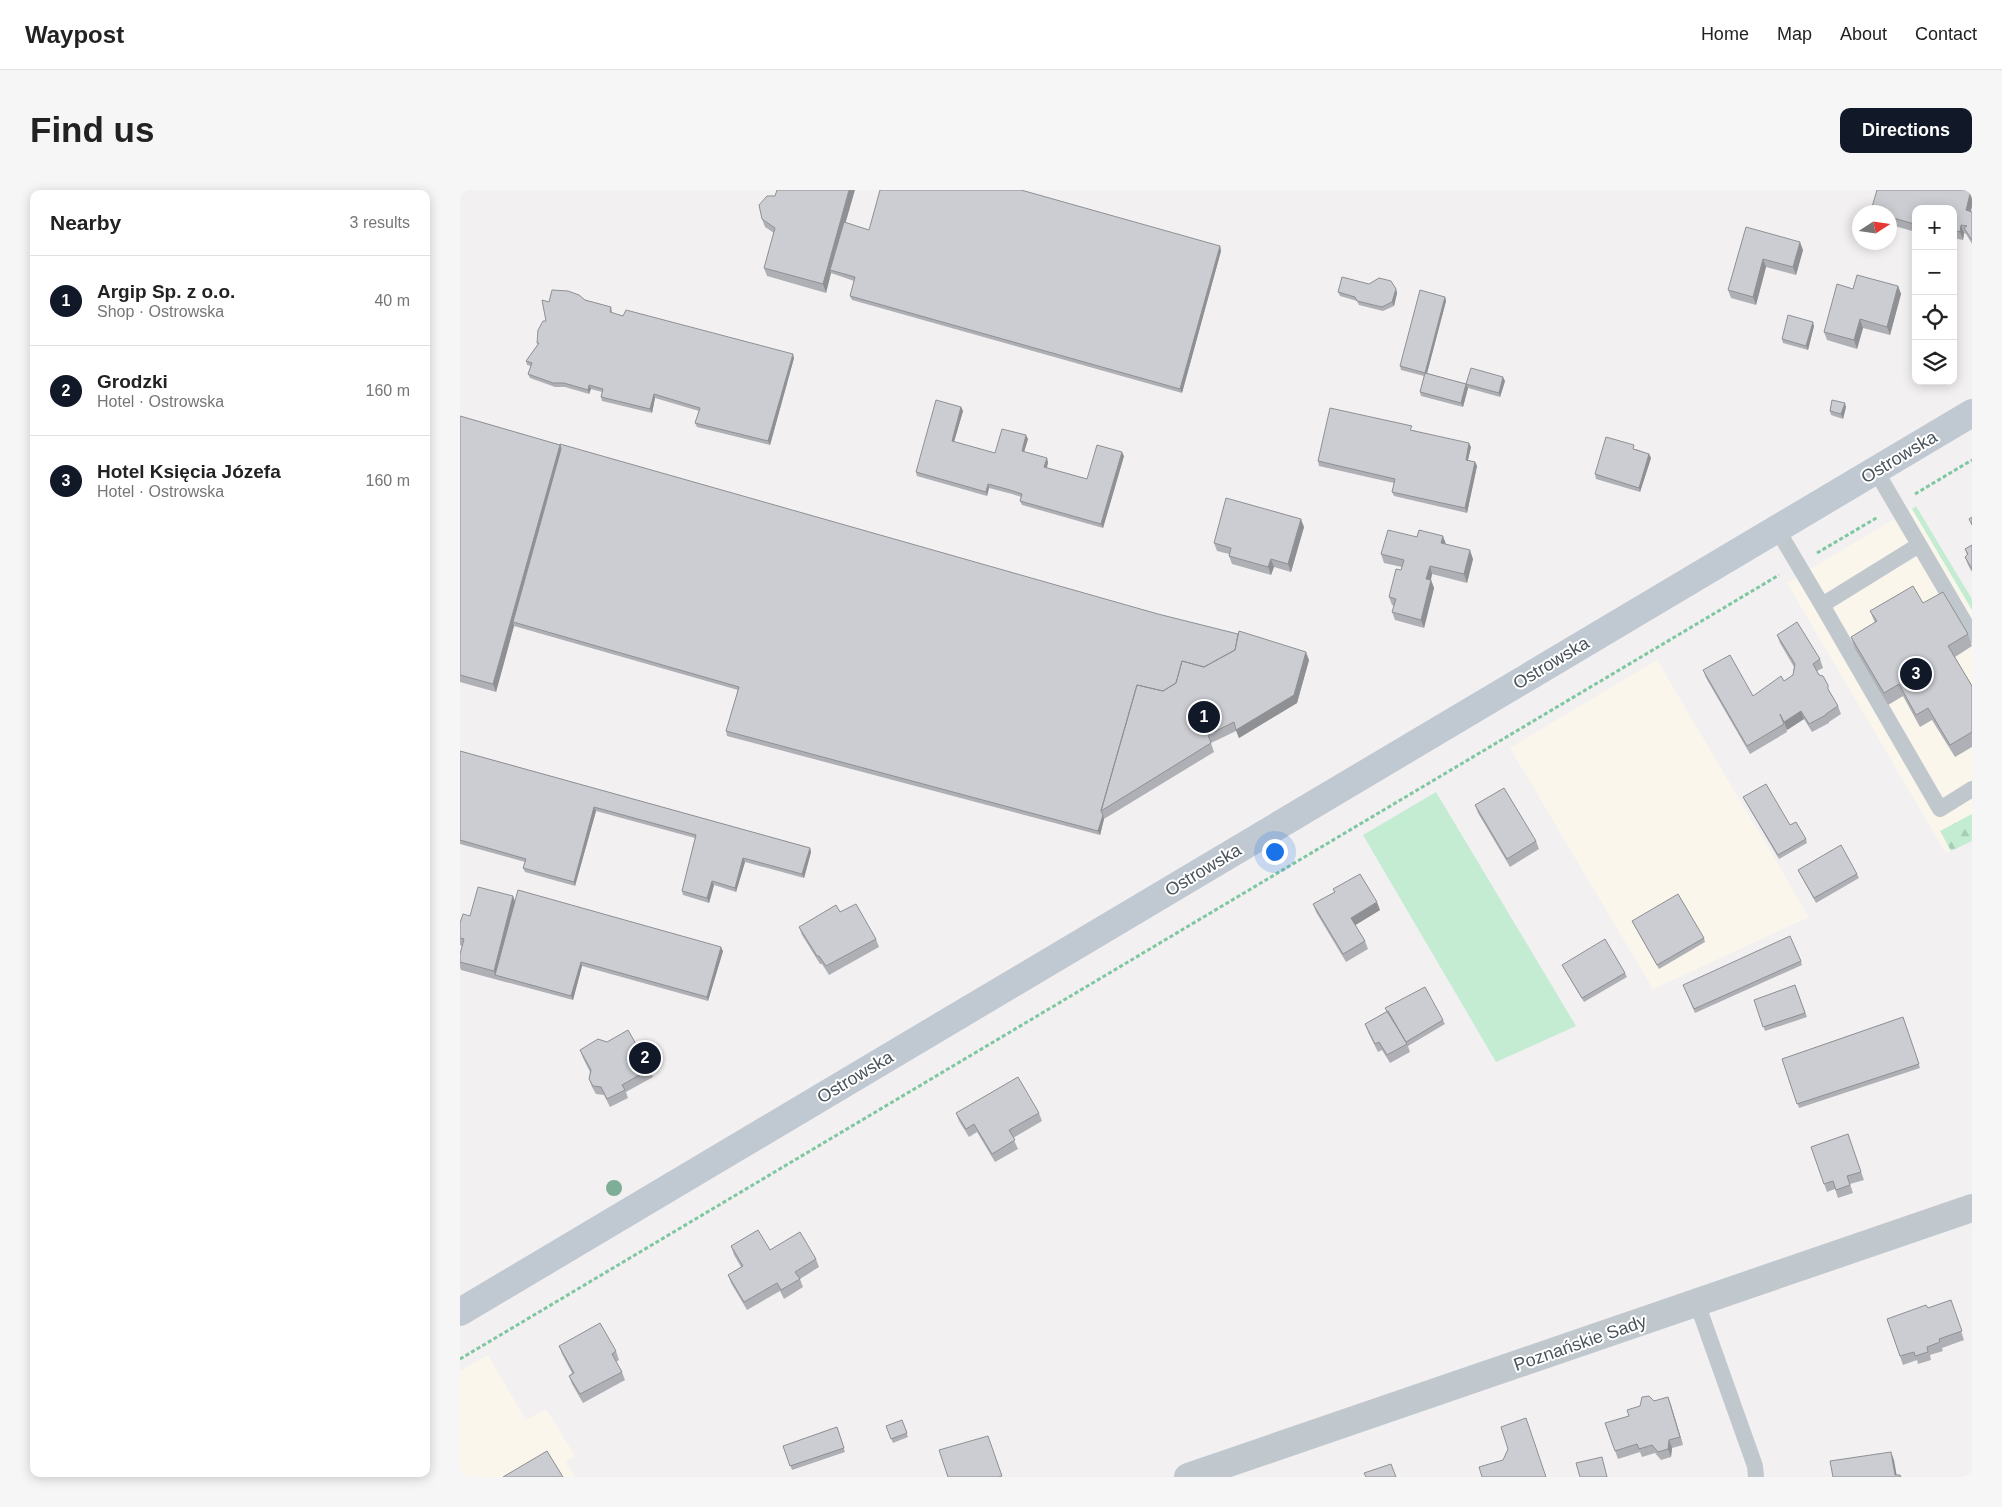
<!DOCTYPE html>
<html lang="en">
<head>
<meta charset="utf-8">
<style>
  body { margin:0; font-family:Arial,sans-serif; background:#f6f6f6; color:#222 }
  .controls { position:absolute; right:15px; top:15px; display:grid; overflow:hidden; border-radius:10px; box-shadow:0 2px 12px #0003 }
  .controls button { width:45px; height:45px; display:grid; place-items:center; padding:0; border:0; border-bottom:1px solid #e0e0e0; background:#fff; color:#222; font:25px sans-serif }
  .compass { position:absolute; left:1392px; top:15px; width:45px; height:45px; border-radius:50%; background:#fff; box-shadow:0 2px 12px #0003; rotate:78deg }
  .you { position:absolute; left:814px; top:661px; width:18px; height:18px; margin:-12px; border:4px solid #fff; border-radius:50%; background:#1a73e8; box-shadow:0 0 0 8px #1a73e833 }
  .badge { display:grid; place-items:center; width:32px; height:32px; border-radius:50%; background:#111827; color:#fff; font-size:16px; font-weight:700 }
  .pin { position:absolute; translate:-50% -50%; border:2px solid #fff; box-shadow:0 1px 5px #0006 }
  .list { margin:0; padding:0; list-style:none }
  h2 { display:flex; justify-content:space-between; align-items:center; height:65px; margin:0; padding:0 20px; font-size:21px }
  h2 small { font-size:16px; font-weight:400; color:#767676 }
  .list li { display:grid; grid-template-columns:32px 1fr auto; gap:15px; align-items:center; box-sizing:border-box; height:90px; padding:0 20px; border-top:1px solid #e0e0e0 }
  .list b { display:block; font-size:19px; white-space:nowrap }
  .list p { margin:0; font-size:16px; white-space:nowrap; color:#767676 }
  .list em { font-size:16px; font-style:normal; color:#767676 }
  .icon { flex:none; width:28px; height:28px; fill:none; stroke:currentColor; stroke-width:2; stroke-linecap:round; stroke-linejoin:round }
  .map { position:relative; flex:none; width:1512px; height:1287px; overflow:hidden; border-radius:10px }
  header { display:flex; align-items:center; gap:30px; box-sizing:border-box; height:70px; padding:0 25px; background:#fff; border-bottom:1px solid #e0e0e0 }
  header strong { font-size:24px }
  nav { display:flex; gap:28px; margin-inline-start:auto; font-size:18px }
  .intro { display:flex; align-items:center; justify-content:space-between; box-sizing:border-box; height:120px; padding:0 30px }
  h1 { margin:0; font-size:35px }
  .button { padding:12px 22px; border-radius:10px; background:#111827; color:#fff; font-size:18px; font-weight:700 }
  main { display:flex; gap:30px; padding:0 30px }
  aside { flex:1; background:#fff; border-radius:10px; box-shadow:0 2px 12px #0003 }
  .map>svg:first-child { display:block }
  .commercial { fill:#fbf6ec }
  .grass { fill:#c3ecd2 }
  .forest { fill:url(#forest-firs) }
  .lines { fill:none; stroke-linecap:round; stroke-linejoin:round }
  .path { stroke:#7ec7a1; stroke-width:3; stroke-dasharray:4 2.5; stroke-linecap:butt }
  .lane { stroke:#c0c8ce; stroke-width:16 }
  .street { stroke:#c0c8ce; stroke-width:28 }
  .secondary { stroke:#c0c9d2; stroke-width:28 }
  .tree { fill:#7eae95 }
  .wall { fill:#afb0b5 }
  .shaded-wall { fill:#8e9093 }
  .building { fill:#cbcdd2; stroke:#8e9093 }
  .labels { text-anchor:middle; stroke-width:4; stroke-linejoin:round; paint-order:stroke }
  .street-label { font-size:18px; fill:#4a545c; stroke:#fff }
</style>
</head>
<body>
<header>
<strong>Waypost</strong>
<nav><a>Home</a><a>Map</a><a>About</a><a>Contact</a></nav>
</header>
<div class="intro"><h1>Find us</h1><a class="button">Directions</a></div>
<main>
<aside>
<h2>Nearby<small>3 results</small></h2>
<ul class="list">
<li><span class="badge">1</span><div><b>Argip Sp. z o.o.</b><p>Shop · Ostrowska</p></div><em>40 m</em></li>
<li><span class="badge">2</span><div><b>Grodzki</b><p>Hotel · Ostrowska</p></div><em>160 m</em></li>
<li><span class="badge">3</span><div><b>Hotel Księcia Józefa</b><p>Hotel · Ostrowska</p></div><em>160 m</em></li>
</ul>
</aside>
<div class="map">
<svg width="1512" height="1287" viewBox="0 0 1512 1287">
  <defs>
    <pattern id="forest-firs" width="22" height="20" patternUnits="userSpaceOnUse" patternTransform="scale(1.25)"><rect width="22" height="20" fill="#c3ecd2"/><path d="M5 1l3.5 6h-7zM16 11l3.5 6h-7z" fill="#a9ccb7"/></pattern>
  </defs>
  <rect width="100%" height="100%" fill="#f2f0f1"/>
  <path class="commercial" d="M1456 316 1512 409V651L1486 663 1327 393Z
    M1197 470 1349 727 1193 799 1050 558Z
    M28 1165 66 1230 86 1219 115 1266 106 1272 115 1287H0V1181Z"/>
  <path class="grass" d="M1456 316 1512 409V420L1452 319Z
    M976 602 1116 836 1036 872 903 645Z"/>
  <path class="forest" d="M1512 624V651L1491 661 1480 641Z"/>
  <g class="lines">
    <path class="path" d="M1455 304 1512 270
      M1357 363 1418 327
      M0 1169 1319 385"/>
    <path class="lane" d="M1416 281 1512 445
      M1317 339 1362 415
      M1459 355 1362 415 1480 619 1512 599
      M1237 1113 1295 1276 1296 1287"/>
    <path class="street" d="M728 1287 1512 1018"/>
    <path class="secondary" d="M0 1122 1512 223"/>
  </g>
  <circle class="tree" cx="154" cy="998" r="8"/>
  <path class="wall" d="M1512 0V16L1511 21 1512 22V54L1506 44 1504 43 1503 50 1493 48V19H1456V42L1431 35 1430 31V22H1414L1412 17Z
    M302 29 385 32 409 40 760 56 761 61 722 203 392 110 390 106 394 91 371 83 366 103 307 86 304 78 314 43 305 37Z
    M1286 37 1343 60 1336 85 1306 77 1296 115 1271 108 1268 100Z
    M909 94 936 99 937 103 934 116 923 121 899 115 897 111 880 106 878 102Z
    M1438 96 1441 104 1430 145 1403 138 1397 159 1367 150 1364 142 1393 99Z
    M985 107 986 111 967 183 1006 194 1045 191 1040 207 1008 198 1003 217 961 206 960 202 964 186 941 180 940 176Z
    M125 110 151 117 152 121V123L334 168 310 255 237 237 235 233 239 221 195 208 192 223 142 211 141 207 142 202 131 199 129 204 105 197H95L70 188 68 184 71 176 67 175 66 171 78 155 77 153 86 131Z
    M1354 136 1348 160 1323 153 1322 149Z
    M501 217 503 221 494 252 535 263 568 249 564 262 588 272 587 278 627 289 664 266 643 338 562 315 560 311 561 307 552 304 529 298 527 306 457 286 456 282Z
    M1386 217 1383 229 1371 225 1370 221Z
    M0 226 100 255 101 259 849 470 837 513 779 548 776 541 751 553 754 562 644 629 640 645 267 546 266 541 278 500 54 436 36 502 0 492Z
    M953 240 1011 257 1008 270 1015 272 1017 276 1007 323 934 306 932 302 934 293 859 276 858 271Z
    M1176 259 1189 264 1191 268 1180 302 1136 289 1135 284Z
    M844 337 831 382 814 377 811 385 772 374 769 366V364L757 361 754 353Z
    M986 354 1013 369 1007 393 972 384 971 390 974 398 964 438 935 430 932 422 934 416 932 415 929 407 941 380 942 377 924 373 921 364Z
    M1512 355V382L1508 375 1505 367 1507 365 1505 359Z
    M1463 413 1508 444 1512 456 1495 467 1512 496V557L1495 567 1472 530 1460 537 1443 506 1428 515 1395 459 1391 447 1415 433 1410 421Z
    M1317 445 1360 469 1363 478 1357 481 1378 516 1381 524 1369 532V533L1352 542 1344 529 1327 540 1326 537 1327 542 1290 564 1246 488 1243 480 1293 506 1324 491 1333 485 1334 477 1320 453Z
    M0 561 350 658 351 662 344 688 285 672 276 702 254 695 249 713 223 705 222 701 235 648 136 621 115 696 65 682 63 678 65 672 0 654Z
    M1283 607 1330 635 1346 649 1347 653 1319 669 1285 611Z
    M1015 615 1076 651 1079 659 1050 677 1018 623Z
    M1338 680 1397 684 1399 688 1356 713 1340 684Z
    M873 699 920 720 895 735 905 751 908 759 886 772 856 722 853 714 875 702Z
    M53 706 55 711 263 761 248 811 122 776 113 810 1 780 0 777V764L2 756 0 755V748L10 726Z
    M380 722 416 749 419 757 369 785 362 774H360L342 745 339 737Z
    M1172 731 1244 748 1245 752 1199 779 1174 735Z
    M1341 771 1342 775 1235 823 1223 795Z
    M1102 775 1165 783 1167 787 1124 812 1104 779Z
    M1335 795 1347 827 1305 841 1294 810Z
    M925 818 983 830 985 834 948 856 950 862 930 873 922 860 918 862 908 842 905 834 927 822Z
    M1443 827 1460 878 1339 918 1322 869Z
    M120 860 190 879 193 887 166 902 168 908 150 917 144 905 136 904 132 897 129 889 130 882 123 868Z
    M496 923H579L582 931 553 948 558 959 535 972 517 942 509 947 499 931Z
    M1388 944 1404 990 1390 994 1393 1003 1378 1008 1375 999 1367 1002 1351 957Z
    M271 1056 310 1060 356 1069 359 1077 340 1089 343 1097 324 1109 320 1101 287 1120 271 1093 268 1085 281 1077 274 1065Z
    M1491 1110 1504 1150 1482 1158 1483 1161 1470 1165 1471 1170 1458 1174 1457 1170 1443 1175 1427 1129 1468 1118Z
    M99 1156 156 1161 159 1170 156 1172 162 1182 165 1190 123 1213 112 1194 109 1186 112 1183 102 1164Z
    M1208 1207 1223 1255 1212 1258 1211 1267 1201 1270 1195 1263 1182 1267 1180 1262 1158 1269 1145 1233 1169 1226 1194 1211Z
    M442 1230 448 1247 433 1253 426 1236Z
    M377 1237 385 1262 332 1280 323 1256Z"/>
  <path class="shaded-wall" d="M389 0H395L372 80H370L371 83 366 103 363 94Z
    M1511 0H1512V16L1509 28 1506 20Z
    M1501 35 1504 43 1503 50 1500 42Z
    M1340 52 1343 60 1336 85 1333 77Z
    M760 56 761 61 722 203 720 199Z
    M1303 69 1306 77 1296 115 1293 107Z
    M1438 96 1441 104 1430 145 1427 137Z
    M936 99 937 103 934 116 932 112Z
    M985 107 986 111 966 187 965 183Z
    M1400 129 1403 138 1397 159 1394 150Z
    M1353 132 1354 136 1348 160 1346 156Z
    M333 164 334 168 310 255 308 251Z
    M1043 187 1045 191 1040 207 1039 203Z
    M1006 194 1008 198 1003 217 1001 213Z
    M129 195 131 199 129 204 128 200Z
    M194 204 195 208 192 223 190 219Z
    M1385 213 1386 217 1383 229 1381 224Z
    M501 217 503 221 493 255 492 251Z
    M566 245 568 249 563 265 562 261Z
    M1009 253 1011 257 1007 274 1006 270Z
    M100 255 103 263 53 432 54 436 36 502 33 494Z
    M662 262 664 266 643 338 641 334Z
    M1189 264 1191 268 1180 302 1179 298Z
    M587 268 588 272 586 281 584 277Z
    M1015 272 1017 276 1007 323 1005 318Z
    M528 294 529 298 527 306 526 302Z
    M841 329 844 337 831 382 828 374Z
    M983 346 986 354 981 353Z
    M1010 360 1013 369 1007 393 1004 384Z
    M811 369 814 377 811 385 808 377Z
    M970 376 972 384 969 397 966 389Z
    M971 390 974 398 964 438 961 430Z
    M846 462 849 470 837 513 779 548 776 540Z
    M1341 521 1344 529 1327 540 1324 532Z
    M134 617 136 621 115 696 114 692Z
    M643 625 644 629 640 645 638 641Z
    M350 658 351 662 344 688 342 684Z
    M283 668 285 672 276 702 275 698Z
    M252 691 254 695 249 713 247 708Z
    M53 706 56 715 35 785 34 781Z
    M917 712 920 720 894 736 891 728Z
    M261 757 263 761 248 811 247 807Z
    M121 772 122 776 113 810 111 806Z
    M1208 1207 1211 1215 1223 1255 1220 1247Z
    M1209 1250 1212 1258 1211 1267 1208 1259Z
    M1431 1262 1434 1270 1437 1287H1435Z"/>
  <path class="building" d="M317 0H389L363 94 304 78 315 38 302 29 299 15 307 6H315Z
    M420 0H561L760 56 720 199 390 106 395 87 370 80 384 32 409 40Z
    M1417 0H1511L1506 20 1512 22V50L1504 38 1507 36 1501 35 1500 42 1493 40V19H1456V30L1454 34 1430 27 1429 22 1412 17Z
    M1286 37 1340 52 1333 77 1303 69 1293 107 1268 100Z
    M1397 85 1438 96 1427 137 1400 129 1394 150 1364 142 1377 94 1393 99Z
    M882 87 909 94 919 88 931 91 936 99 932 112 922 117 897 111 895 107 878 102Z
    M92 100 108 101 119 105 125 110 151 117 150 122 163 126 166 120 333 164 308 251 235 233 240 218 194 204 190 219 141 207 143 199 129 195 128 200 104 193H93L68 184 72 173 66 171 79 153H77L78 140 83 131H86L82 110 89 112Z
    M960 100 985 107 965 183 1006 194 1011 178 1043 187 1039 203 1006 194 1001 213 960 202 965 183 940 176Z
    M1328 125 1353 132 1346 156 1322 149Z
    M476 210 501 217 492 251 535 263 542 239 566 245 562 261 587 268 584 277 627 289 637 255 662 262 641 334 560 311 562 304 550 300 528 294 526 302 456 282Z
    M1372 210 1385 213 1381 224 1370 221Z
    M870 218 952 236 950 240 1009 253 1006 270 1015 272 1005 318 932 302 935 289 858 271Z
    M0 226 100 255 33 494 0 485Z
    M1146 247 1174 255 1173 259 1189 264 1179 298 1135 284Z
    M100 254 698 424 778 444 775 460 744 477 722 471 716 493 703 501 677 495 641 621 643 625 638 641 266 541 279 497 53 432 101 259Z
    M766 308 841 329 828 374 811 369 808 377 769 366 771 358 754 353Z
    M1512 327V335L1509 329Z
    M928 340 957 347 959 340 983 346 981 353 1010 360 1004 384 970 376 966 389 971 390 961 430 932 422 936 409 929 407 936 379 941 380 944 370 921 364Z
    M1512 355V379L1505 367 1508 364 1505 359Z
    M1453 396 1463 413 1483 402 1508 444 1488 456 1512 496V542L1490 555 1468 518 1456 525 1439 494 1424 503 1391 447 1417 431 1410 421Z
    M1337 432 1360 469 1353 474 1359 485 1363 486 1368 495V499L1378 516 1366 524V525L1349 534 1341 521 1324 532 1320 524 1324 534 1287 556 1243 480 1270 465 1293 506 1321 486 1324 491 1333 485 1335 474 1317 445Z
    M779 441 846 462 834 505 776 540 774 532 748 545 751 553 641 621 677 495 703 501 716 493 722 471 744 477 775 460Z
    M0 561 350 658 342 684 283 668 275 698 252 691 247 708 222 701 236 645 134 617 114 692 63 678 66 669 0 650Z
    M1306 594 1330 635 1336 632 1346 649 1318 665 1283 607Z
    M1044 598 1076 651 1047 669 1015 615Z
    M1381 655 1397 684 1354 708 1338 680Z
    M900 684 917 712 891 728 905 751 883 764 853 714 875 702 873 699Z
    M18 697 53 706 34 781 0 772V764L4 749 0 748V733L3 724 10 726Z
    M58 700 261 757 247 807 121 772 111 806 35 785Z
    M1218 704 1244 748 1197 775 1172 731Z
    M396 714 416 749 366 776 359 766H357L339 737 376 715 380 722Z
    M1330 746 1341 771 1234 819 1223 795Z
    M1145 749 1165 783 1122 808 1102 775Z
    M1335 795 1345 823 1303 837 1294 810Z
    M965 797 983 830 946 852 925 818Z
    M928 821 947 854 927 865 919 852 915 854 905 834Z
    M1443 827 1459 874 1337 914 1322 869Z
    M168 840 190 879 162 895 165 900 147 909 141 897 133 896 129 889 131 880 120 860 138 849 147 852Z
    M558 887 579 923 549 940 555 950 532 964 514 934 506 939 496 923Z
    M1388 944 1401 982 1387 986 1390 995 1376 1000 1373 991 1364 994 1351 957Z
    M298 1040 310 1060 340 1042 356 1069 335 1082 340 1089 321 1100 317 1093 284 1112 268 1085 283 1076 271 1056Z
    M1491 1110 1502 1141 1479 1149 1480 1152 1467 1157 1468 1162 1455 1166 1454 1162 1440 1166 1427 1129 1466 1115 1468 1118Z
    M140 1133 156 1161 152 1164 162 1182 120 1204 109 1186 114 1183 99 1156Z
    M1189 1206 1194 1211 1208 1207 1220 1247 1209 1250 1208 1259 1198 1262 1192 1255 1179 1259 1177 1254 1155 1261 1145 1233 1169 1226 1167 1220 1180 1216 1182 1207Z
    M1066 1228 1086 1287H1022L1019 1277 1043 1270 1048 1259 1041 1237Z
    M442 1230 447 1243 431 1249 426 1236Z
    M377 1237 384 1258 330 1276 323 1256Z
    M528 1246 542 1286 538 1287H488L479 1260Z
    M87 1261 103 1287H43Z
    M1431 1262 1435 1285H1440L1441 1287H1373L1370 1271Z
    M1142 1267 1147 1287H1120L1116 1273Z
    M931 1274 936 1287H906L904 1283Z"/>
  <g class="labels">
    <g class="street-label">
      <text transform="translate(1439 267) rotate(-31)" y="6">Ostrowska</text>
      <text transform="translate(1091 473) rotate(-31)" y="6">Ostrowska</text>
      <text transform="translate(743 680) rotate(-31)" y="6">Ostrowska</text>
      <text transform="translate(395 887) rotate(-31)" y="6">Ostrowska</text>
      <text transform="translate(1120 1153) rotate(-19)" y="6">Poznańskie Sady</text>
    </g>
  </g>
</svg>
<div class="controls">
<button>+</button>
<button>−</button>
<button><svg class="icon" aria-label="locate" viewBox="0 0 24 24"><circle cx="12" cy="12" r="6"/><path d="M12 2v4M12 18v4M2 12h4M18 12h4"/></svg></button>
<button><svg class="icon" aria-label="layers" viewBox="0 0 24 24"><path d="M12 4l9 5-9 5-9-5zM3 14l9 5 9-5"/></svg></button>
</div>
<svg class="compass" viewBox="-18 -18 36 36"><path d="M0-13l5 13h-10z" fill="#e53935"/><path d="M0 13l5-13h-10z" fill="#767676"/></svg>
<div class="you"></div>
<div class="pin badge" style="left:744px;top:527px">1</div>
<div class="pin badge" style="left:185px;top:868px">2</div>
<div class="pin badge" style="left:1456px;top:484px">3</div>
</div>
</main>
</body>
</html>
